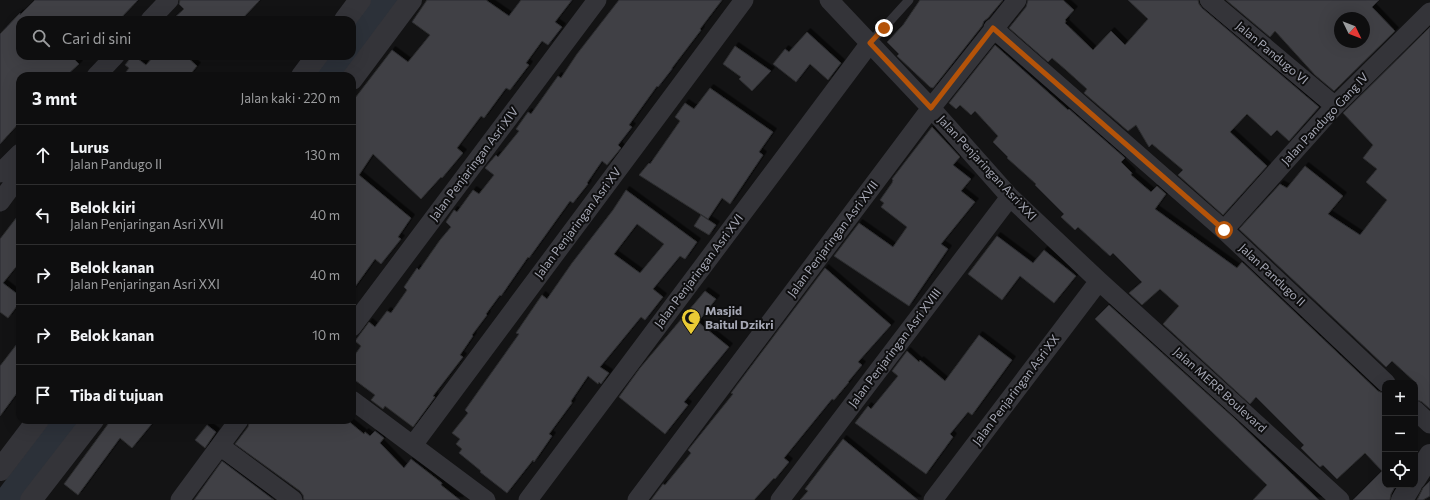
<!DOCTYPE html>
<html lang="id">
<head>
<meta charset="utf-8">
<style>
  body { margin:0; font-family:Commissioner,sans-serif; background:#1c1c1d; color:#f1f3f6 }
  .controls { position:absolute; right:12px; bottom:12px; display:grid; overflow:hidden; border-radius:8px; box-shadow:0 4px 16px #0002 }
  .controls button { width:36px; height:36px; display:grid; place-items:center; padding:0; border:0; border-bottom:1px solid #2e2e2f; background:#0e0e0f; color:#f1f3f6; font:20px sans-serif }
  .compass { position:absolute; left:1334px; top:12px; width:36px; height:36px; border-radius:50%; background:#0e0e0f; box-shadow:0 4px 16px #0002; rotate:133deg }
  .stop { position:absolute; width:12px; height:12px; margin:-9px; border:3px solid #b45309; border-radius:50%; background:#fff }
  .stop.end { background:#b45309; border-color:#fff; box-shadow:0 1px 4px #0008 }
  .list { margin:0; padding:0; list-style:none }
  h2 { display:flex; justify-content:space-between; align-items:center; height:52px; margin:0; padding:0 16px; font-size:17px }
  h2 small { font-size:13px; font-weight:400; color:#9b9c9e }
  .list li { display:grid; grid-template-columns:26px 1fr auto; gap:12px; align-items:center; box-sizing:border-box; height:60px; padding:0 16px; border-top:1px solid #2e2e2f }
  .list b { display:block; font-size:15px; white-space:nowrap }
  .list p { margin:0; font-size:13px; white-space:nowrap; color:#9b9c9e }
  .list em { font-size:13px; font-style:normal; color:#9b9c9e }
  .icon { flex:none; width:22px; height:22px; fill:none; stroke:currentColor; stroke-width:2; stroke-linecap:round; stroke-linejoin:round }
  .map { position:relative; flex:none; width:1430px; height:500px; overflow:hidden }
  .search { position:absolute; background:#0e0e0f; box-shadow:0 4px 16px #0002; left:16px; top:16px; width:340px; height:44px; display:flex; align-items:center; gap:10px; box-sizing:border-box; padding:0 14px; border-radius:12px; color:#9b9c9e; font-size:15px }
  .panel { position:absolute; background:#0e0e0f; box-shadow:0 4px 16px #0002; left:16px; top:72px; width:340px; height:352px; border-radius:12px }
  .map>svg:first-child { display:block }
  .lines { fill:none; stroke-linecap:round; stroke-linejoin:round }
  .river { stroke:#2c3139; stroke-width:29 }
  .building { fill:#3f4044; stroke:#2d2d30; fill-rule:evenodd; filter:url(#shadow) }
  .service { stroke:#343439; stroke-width:9 }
  .minor { stroke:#343439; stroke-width:19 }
  .tertiary { stroke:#343439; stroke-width:22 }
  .route { stroke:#b45309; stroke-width:5 }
  .labels { text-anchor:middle; stroke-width:4; stroke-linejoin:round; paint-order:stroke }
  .street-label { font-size:12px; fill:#a5a7b4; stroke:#0e0e0f }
  .poi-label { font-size:12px; font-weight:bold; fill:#a5a7b4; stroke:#0e0e0f; text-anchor:start }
</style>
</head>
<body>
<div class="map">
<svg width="1430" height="500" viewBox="0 0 1430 500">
  <defs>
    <filter id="shadow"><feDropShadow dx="3.5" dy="-3.5" stdDeviation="0" flood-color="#0009"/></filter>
  </defs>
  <rect width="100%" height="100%" fill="#131314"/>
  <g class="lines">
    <path class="river" d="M352 44 385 0
      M328 76 343 56
      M9 500 69 420"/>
  </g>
  <path class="building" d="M35 0H138L119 20H20V56H71L79 64 66 76H20V122L0 144V34L20 13V15Z
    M180 0H260L241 20H172L184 9 179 4Z
    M427 0H486L509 16 521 0H572L555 22 562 27 548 45 542 41 526 63 529 65 510 90 506 88 484 118 481 116 457 148 463 153 442 178 441 177 421 199 373 154 359 175 411 218 398 237 401 239 381 264 375 259 352 291V102L392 50 408 62 430 35 412 22Z
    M619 0H722L700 29 701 30 672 68V69L658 87 657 86 629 125 632 127 618 145 621 148 607 165 602 161 587 183 588 184 573 203 570 201 529 258 528 257 501 296 500 295 486 314 487 315 472 335 473 336 460 355 463 357 433 396 435 397 413 427 385 406 383 409 371 400 375 395 352 378V359L361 346 355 341 369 322 375 327 387 311 391 313 407 290 404 287 417 268 419 270 440 240 451 227 446 222 454 210 457 212 473 190 479 194 494 175 485 168 496 155 498 157 519 131 516 129 528 112 531 114 558 76 561 78 577 54Z
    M920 0H1003L988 18 984 21 982 26 933 88 930 87 897 56 899 54 887 42 903 25Z
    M1028 0H1063L1074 10 1065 20 1066 21 1065 23 1093 50 1111 31 1125 45 1148 19 1128 0H1198L1199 4 1202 8 1319 107 1289 141 1277 130 1271 136 1247 114 1230 132 1267 166 1223 215 1178 175 1183 170 1152 144 1149 147 1136 125 1128 131 1084 93 1087 89 1066 70 1052 58 1048 62 1009 28 1026 7Z
    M1226 0H1379L1372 7 1395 31 1334 91 1315 75 1275 31 1270 37ZM1340 18H1364V42H1340Z
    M1430 27V409L1422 402 1415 399V382L1392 361 1386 367 1239 229 1280 184 1287 188 1305 166 1343 196 1328 214 1360 235 1387 200 1366 182 1377 169 1363 158 1373 145 1343 113Z
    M807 32 841 63 828 80 810 64 796 82 773 64 785 49 789 52Z
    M995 45 1068 110 1069 109 1125 158 1121 162 1132 173 1131 175 1151 192 1157 186 1166 194 1155 209 1237 268 1242 262 1378 391 1385 394V485H1396L1391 494 1390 500H1353L1382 471 1365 453 1337 479 1323 465 1320 467 1301 448 1304 445 1256 397 1250 404 1163 324 1179 306 1160 289 1142 305 1129 293 1142 282 1113 253 1110 256 1078 227 1075 230 1061 217 1064 214 1035 185 1036 184 1007 158 1008 157 993 142 998 136 975 111 971 115 960 105 956 109 949 103Z
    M735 46 771 71 752 91 739 79 741 77 723 64Z
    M132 56H134L146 65 154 56H186L197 66 189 76H123L129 68 125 65Z
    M710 88 773 132 759 152 763 155 730 204 722 198 708 219 639 175 649 163 650 164 680 121 675 117 685 103 694 109Z
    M932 127 960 157 953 165 971 179 961 191 975 202 941 244 948 249 909 306 834 256 859 223 893 247 907 227 881 207 884 203 880 200 892 183 893 180 892 179Z
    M626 190 697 242 685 259 680 256 653 289 663 297 645 320 641 317 600 367 609 373 601 384 599 382 598 384 588 376 571 401 572 403 549 434 552 436 534 462 533 460 507 493 480 472 481 471 459 453 462 449 456 444 460 439 452 433 468 413 465 410 519 334 516 333 542 295 547 299 572 263 613 210ZM637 224 664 244 640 273 614 254Z
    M20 213V262L3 283 20 296V302L8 318 0 312V239Z
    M701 215 716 225 709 235 694 226Z
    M997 236 1033 263 1044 250 1076 276 1054 303 1020 276 1002 300 968 274Z
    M825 268 891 325 858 362 862 365 848 382H849L834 400 832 399 784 458 789 462 775 479 774 478 754 500H651L663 484 665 485 691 453 688 450 733 394 731 393Z
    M705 291 716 299 698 322 729 347 684 402 688 405 665 434 619 397 640 368Z
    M1109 305 1235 419 1319 500H1253L1267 485 1095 319Z
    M979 335 1012 360 972 415 968 412 950 434 953 437 926 474 855 423 868 406 871 409 898 376 892 371 907 351 919 362 920 360 945 381Z
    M20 340V389L0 416V366Z
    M111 420H155L132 448 120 438 78 495 64 484Z
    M250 420H347L364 434 365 432 370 436 375 431 384 438 380 443 404 468 411 459 442 483 441 485 460 500H304L303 495 300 491 235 444 248 427Z
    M207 425 216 432 205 448 195 440Z
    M843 439 918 500H800L808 491 805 489Z
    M222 461 274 500H194Z
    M1430 481V496L1423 500H1417L1423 488Z"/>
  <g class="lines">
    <path class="service" d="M870 43 909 0"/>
    <path class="minor" d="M829 0 931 108 1010 197 1099 281 1340 500
      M1209 0 1335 106
      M150 20 169 0
      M993 28 1224 230 1386 383
      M96 76 115 56
      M0 173 20 153
      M0 202 20 175
      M1224 230 1335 106 1430 12
      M352 327 597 0
      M352 400 486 500
      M1415 410 1430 424
      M413 445 744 0
      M220 446 293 500
      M180 500 239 420
      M528 500 870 43
      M637 500 931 108 1017 0
      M780 500 1010 197
      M933 500 1099 281"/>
    <path class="tertiary" d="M345 20 360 0
      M302 76 317 56
      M352 79 411 0
      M0 470 38 420
      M1415 479 1430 455
      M31 500 93 420
      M1402 500 1411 485"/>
  </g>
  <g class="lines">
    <path class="route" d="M884 28 870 43 931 108 993 28 1224 230"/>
  </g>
  <defs>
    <symbol id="mosque-pin" viewBox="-11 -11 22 30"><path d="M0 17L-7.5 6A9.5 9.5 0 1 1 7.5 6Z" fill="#eacb35" stroke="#0e0e0f"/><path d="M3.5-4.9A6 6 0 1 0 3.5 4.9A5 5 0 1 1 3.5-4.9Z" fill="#111"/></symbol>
  </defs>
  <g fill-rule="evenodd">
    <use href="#mosque-pin" x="680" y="307" width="22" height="30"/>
  </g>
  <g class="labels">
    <g class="street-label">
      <text transform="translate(1272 53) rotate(40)" y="4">Jalan Pandugo VI</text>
      <text transform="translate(1325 119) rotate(-47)" y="4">Jalan Pandugo Gang IV</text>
      <text transform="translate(474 164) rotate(-53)" y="4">Jalan Penjaringan Asri XIV</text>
      <text transform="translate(987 168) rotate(47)" y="4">Jalan Penjaringan Asri XXI</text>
      <text transform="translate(578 223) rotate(-53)" y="4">Jalan Penjaringan Asri XV</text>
      <text transform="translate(833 239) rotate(-53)" y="4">Jalan Penjaringan Asri XVII</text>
      <text transform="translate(699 271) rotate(-53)" y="4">Jalan Penjaringan Asri XVI</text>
      <text transform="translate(1272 275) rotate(43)" y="4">Jalan Pandugo II</text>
      <text transform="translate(895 348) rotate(-53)" y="4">Jalan Penjaringan Asri XVIII</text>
      <text transform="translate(1016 390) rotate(-53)" y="4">Jalan Penjaringan Asri XX</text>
      <text transform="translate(1220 390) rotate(42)" y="4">Jalan MERR Boulevard</text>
    </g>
    <g class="poi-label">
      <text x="705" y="315">Masjid<tspan x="705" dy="14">Baitul Dzikri</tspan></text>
    </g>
  </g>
</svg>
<div class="controls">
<button>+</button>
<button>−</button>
<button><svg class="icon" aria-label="locate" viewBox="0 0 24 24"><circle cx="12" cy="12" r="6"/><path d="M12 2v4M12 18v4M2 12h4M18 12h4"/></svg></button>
</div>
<svg class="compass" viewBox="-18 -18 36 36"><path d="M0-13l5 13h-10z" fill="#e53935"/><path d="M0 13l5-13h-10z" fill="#9b9c9e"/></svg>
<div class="stop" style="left:1224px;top:230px"></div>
<div class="stop end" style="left:884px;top:28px"></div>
<div class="search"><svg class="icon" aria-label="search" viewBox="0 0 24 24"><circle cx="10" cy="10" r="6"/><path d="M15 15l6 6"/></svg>Cari di sini</div>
<section class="panel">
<h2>3 mnt<small>Jalan kaki · 220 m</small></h2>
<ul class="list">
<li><svg class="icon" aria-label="ahead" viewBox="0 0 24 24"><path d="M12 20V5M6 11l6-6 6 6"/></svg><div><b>Lurus</b><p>Jalan Pandugo II</p></div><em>130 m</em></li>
<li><svg class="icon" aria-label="left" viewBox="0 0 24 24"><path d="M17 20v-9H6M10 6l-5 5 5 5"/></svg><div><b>Belok kiri</b><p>Jalan Penjaringan Asri XVII</p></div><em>40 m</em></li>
<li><svg class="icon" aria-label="right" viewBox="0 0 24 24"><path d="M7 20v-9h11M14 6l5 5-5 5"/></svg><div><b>Belok kanan</b><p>Jalan Penjaringan Asri XXI</p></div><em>40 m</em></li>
<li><svg class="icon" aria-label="right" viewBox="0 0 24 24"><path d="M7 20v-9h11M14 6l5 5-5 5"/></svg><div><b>Belok kanan</b></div><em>10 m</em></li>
<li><svg class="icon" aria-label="arrive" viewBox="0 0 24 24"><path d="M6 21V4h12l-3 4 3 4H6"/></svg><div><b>Tiba di tujuan</b></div></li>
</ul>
</section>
</div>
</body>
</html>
